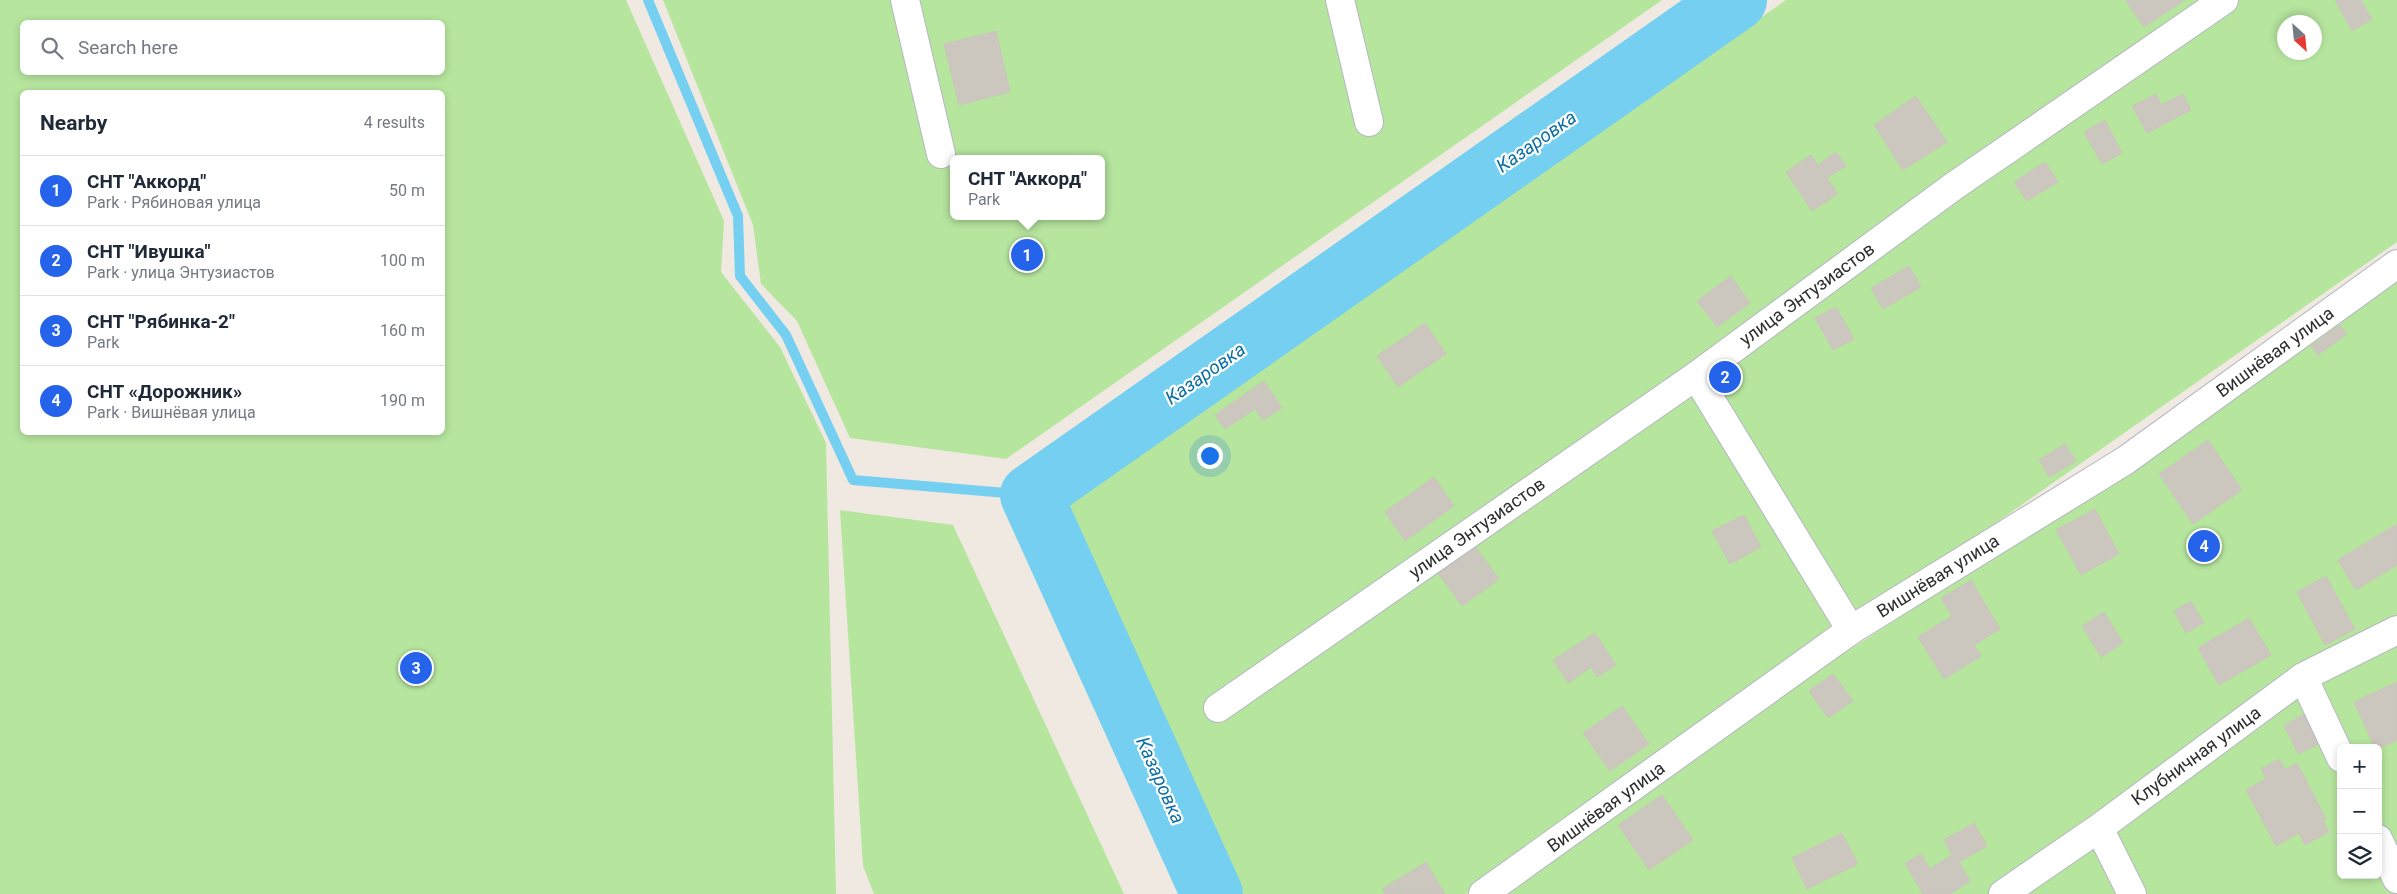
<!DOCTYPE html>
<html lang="en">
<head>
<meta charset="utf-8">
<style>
  body { margin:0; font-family:Roboto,sans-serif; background:#f6f6f7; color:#1f2937 }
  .controls { position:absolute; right:15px; bottom:15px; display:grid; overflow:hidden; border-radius:8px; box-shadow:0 2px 8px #0003 }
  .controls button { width:45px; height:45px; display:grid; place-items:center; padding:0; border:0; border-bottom:1px solid #e0e1e3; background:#fff; color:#1f2937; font:25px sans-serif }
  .compass { position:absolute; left:2277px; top:15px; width:45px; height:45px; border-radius:50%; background:#fff; box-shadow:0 2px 8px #0003; rotate:153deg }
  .you { position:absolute; left:1209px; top:455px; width:18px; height:18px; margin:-12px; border:4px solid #fff; border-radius:50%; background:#1a73e8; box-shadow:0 0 0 8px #1a73e833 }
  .badge { display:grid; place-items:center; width:32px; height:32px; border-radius:50%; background:#2563eb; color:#fff; font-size:16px; font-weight:700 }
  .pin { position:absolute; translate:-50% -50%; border:2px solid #fff; box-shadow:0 1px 5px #0006 }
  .popup { position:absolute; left:950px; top:155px; width:155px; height:65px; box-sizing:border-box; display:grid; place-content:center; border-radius:8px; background:#fff; filter:drop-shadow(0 1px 4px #0005); font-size:16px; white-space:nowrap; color:#747a83 }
  .popup b { font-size:19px; color:#1f2937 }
  .popup::after { content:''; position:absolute; left:50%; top:100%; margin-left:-10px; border:10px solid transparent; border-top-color:#fff }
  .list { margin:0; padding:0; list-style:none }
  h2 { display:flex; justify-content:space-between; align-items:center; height:65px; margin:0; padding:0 20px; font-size:21px }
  h2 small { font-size:16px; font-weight:400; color:#747a83 }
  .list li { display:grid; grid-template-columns:32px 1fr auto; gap:15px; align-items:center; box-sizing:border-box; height:70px; padding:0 20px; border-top:1px solid #e0e1e3 }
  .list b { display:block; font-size:19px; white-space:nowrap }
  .list p { margin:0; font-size:16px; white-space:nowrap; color:#747a83 }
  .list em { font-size:16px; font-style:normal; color:#747a83 }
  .icon { flex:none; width:28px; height:28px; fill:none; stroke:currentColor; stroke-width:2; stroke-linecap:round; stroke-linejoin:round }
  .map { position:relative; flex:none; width:2397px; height:894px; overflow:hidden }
  .search { position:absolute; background:#fff; box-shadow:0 2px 8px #0003; left:20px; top:20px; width:425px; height:55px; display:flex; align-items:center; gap:12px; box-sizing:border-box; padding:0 18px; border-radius:8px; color:#747a83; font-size:19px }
  .panel { position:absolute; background:#fff; box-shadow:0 2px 8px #0003; left:20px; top:90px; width:425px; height:345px; border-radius:8px }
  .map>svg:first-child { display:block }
  .green { fill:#b6e59e; fill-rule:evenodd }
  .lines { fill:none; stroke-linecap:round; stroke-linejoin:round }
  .stream { stroke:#75cff0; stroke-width:10 }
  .river { stroke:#75cff0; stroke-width:62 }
  .building { fill:#cbc7bf; stroke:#cbc5ba }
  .minor-casing { stroke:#b4b7c1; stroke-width:30 }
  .minor { stroke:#fff; stroke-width:28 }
  .labels { text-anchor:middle; stroke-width:4.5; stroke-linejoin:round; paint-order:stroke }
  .street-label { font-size:18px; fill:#2e2e2e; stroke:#fff }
  .water-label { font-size:19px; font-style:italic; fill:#0d6fa3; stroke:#fff }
</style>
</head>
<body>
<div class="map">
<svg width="2397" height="894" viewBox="0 0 2397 894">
  <rect width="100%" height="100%" fill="#efe9e1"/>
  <path class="green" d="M0 0H626L724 221 721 272 780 347 826 443 836 894H0ZM22 22H442V72H22ZM22 92H442V432H22Z
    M663 0H1662L1006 459 850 438 797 321 761 284 753 225ZM953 159H1101V216H953Z
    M1786 0H2397V242L1466 894H1225L1052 511ZM2284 22H2314V52H2284Z
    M2397 282V894H1497L1835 659 2186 433ZM2341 748H2378V875H2341Z
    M840 510 953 525 1124 894H874L863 866Z"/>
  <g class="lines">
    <path class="stream" d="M648 0 738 216 740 276 786 335 853 480 1031 495"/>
    <path class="river" d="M1212 894 1031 495 1736 0"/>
  </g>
  <path class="building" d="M2128 0H2185L2144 27 2126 1Z
    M2335 0H2361L2372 19 2352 31Z
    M996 31 1010 92 959 105 944 44Z
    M2156 94 2161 105 2183 94 2191 110 2147 133 2132 106Z
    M1916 96 1947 142 1903 170 1874 125Z
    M2105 120 2122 153 2102 164 2084 132Z
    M1836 152 1846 166 1827 178 1838 194 1812 211 1786 172 1811 155 1818 165Z
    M2045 162 2058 182 2027 201 2014 182Z
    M1909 266 1921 287 1883 309 1871 288Z
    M1731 276 1750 303 1717 327 1697 301Z
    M1836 307 1854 339 1833 350 1815 318Z
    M1425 323 1446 354 1398 387 1377 356Z
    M2340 325 2347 334 2318 355 2311 346Z
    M1264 381 1282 408 1263 420 1255 409 1225 429 1215 415Z
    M2208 440 2242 490 2193 524 2159 474Z
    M2065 444 2076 461 2049 477 2039 460Z
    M1434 477 1454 506 1405 541 1385 512Z
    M2095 509 2119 554 2081 575 2056 530Z
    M1744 515 1761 547 1730 564 1712 531Z
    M2397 524V565L2356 590 2338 560Z
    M1472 542 1499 579 1462 606 1435 569Z
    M2326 576 2355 629 2325 645 2297 592Z
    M1971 580 2000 629 1974 645 1981 656 1944 679 1918 637 1952 616 1941 598Z
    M2191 601 2204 623 2186 633 2174 611Z
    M2104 612 2123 643 2101 657 2082 626Z
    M2249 618 2271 655 2219 685 2198 648Z
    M1595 633 1616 665 1597 677 1591 667 1568 683 1553 660Z
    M1833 674 1853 701 1828 718 1809 691Z
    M2397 682V740L2378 749 2375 748 2354 702Z
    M1622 706 1649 744 1610 771 1583 733Z
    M2309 712 2323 742 2298 754 2284 725Z
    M2279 759 2285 770 2297 763 2326 819 2323 821 2329 832 2305 845 2299 833 2276 846 2246 790 2266 779 2261 769Z
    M1662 795 1693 840 1649 870 1618 825Z
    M1974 823 1987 846 1959 862 1970 881 1950 894H1923L1905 863 1921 854 1930 869 1952 855 1944 840Z
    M1842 833 1858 864 1807 889 1792 858Z
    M1426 862 1445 894H1385L1382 889Z"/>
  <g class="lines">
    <defs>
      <path id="minor" d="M905 0 941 154
        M1340 0 1369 122
        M1696 376 1851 630
        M2303 677 2341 758
        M1218 708 1696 376 1954 186 2224 0
        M2099 828 2132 894
        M2378 839 2397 879
        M1483 894 1851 630 2126 460 2397 264
        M2003 894 2099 828 2303 677 2397 630"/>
    </defs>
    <use href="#minor" class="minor-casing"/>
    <use href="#minor" class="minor"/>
  </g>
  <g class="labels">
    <g class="street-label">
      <text transform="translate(1807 294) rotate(-36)" y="6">улица Энтузиастов</text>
      <text transform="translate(2275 352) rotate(-36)" y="6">Вишнёвая улица</text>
      <text transform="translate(1477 528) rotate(-35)" y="6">улица Энтузиастов</text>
      <text transform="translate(1938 576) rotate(-32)" y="6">Вишнёвая улица</text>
      <text transform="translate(2196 756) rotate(-36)" y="6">Клубничная улица</text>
      <text transform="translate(1606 807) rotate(-36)" y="6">Вишнёвая улица</text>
    </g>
    <g class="water-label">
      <text transform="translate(1536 141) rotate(-35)" y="7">Казаровка</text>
      <text transform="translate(1205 373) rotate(-35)" y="7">Казаровка</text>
      <text transform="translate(1161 780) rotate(66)" y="7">Казаровка</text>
    </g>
  </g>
</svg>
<div class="controls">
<button>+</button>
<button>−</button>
<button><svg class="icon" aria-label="layers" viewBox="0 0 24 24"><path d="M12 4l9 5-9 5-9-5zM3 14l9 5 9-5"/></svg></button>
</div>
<svg class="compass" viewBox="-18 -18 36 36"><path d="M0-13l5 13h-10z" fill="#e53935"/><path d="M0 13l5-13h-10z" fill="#747a83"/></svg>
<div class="you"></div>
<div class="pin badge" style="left:1027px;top:255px">1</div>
<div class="popup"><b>СНТ &quot;Аккорд&quot;</b>Park</div>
<div class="pin badge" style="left:1725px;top:377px">2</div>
<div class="pin badge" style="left:416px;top:668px">3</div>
<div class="pin badge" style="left:2204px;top:546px">4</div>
<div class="search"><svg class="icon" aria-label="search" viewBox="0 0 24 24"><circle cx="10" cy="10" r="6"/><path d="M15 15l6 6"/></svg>Search here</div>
<section class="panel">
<h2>Nearby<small>4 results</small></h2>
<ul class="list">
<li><span class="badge">1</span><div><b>СНТ &quot;Аккорд&quot;</b><p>Park · Рябиновая улица</p></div><em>50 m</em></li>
<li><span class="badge">2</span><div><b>СНТ &quot;Ивушка&quot;</b><p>Park · улица Энтузиастов</p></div><em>100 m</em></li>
<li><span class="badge">3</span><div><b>СНТ &quot;Рябинка-2&quot;</b><p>Park</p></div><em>160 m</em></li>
<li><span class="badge">4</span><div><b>СНТ «Дорожник»</b><p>Park · Вишнёвая улица</p></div><em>190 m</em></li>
</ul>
</section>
</div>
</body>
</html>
